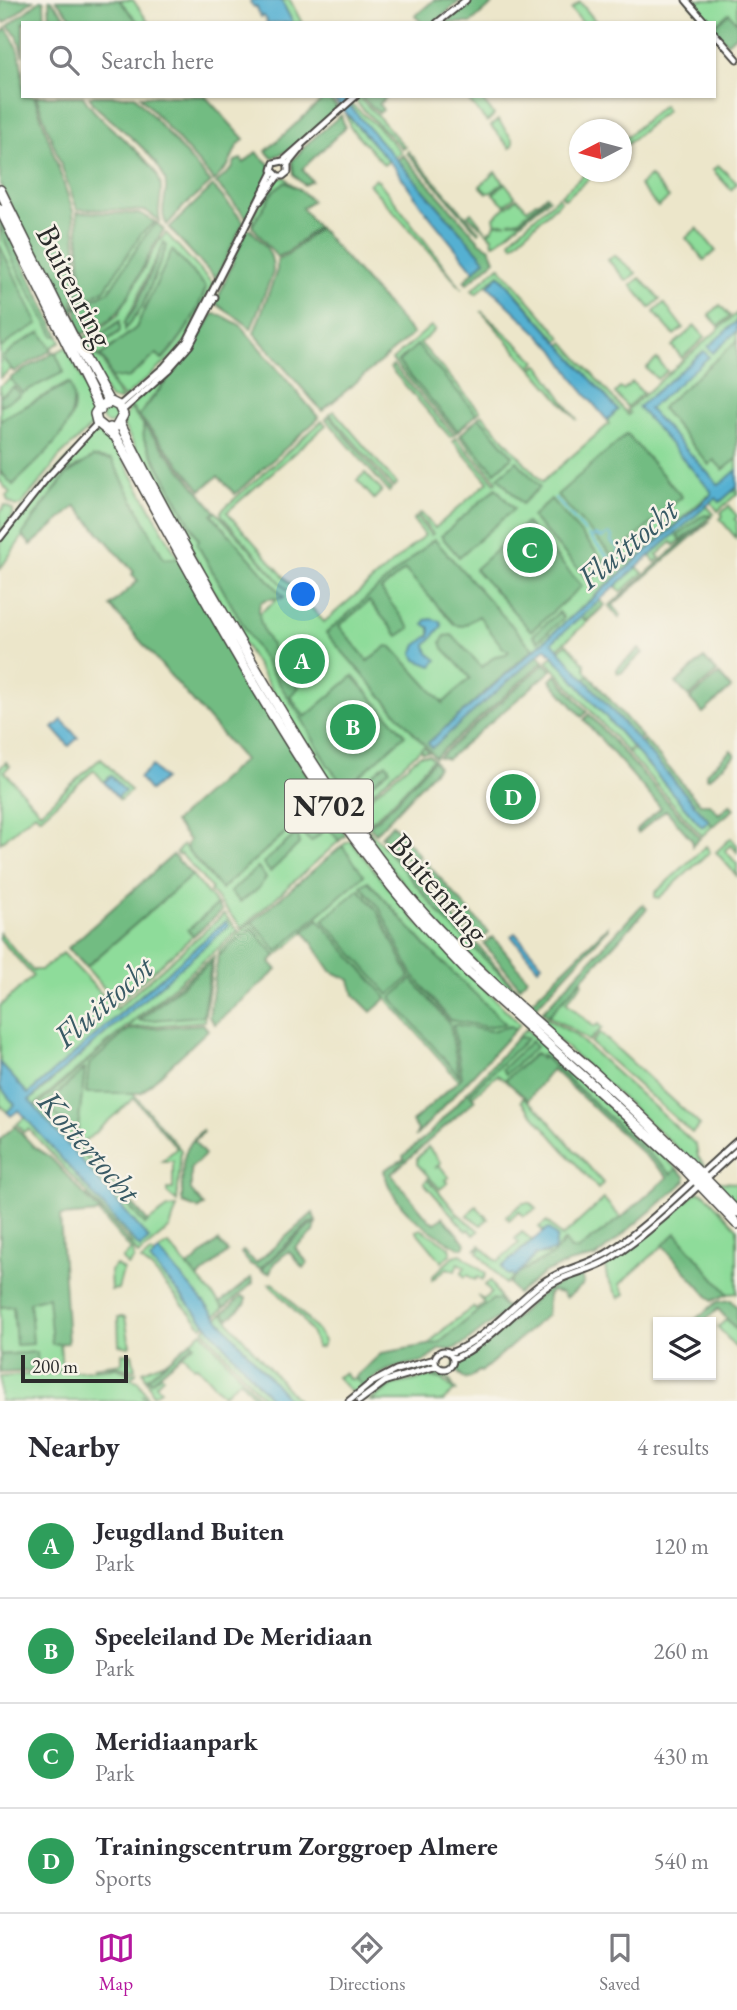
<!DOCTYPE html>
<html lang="en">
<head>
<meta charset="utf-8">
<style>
  body { margin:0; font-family:"EB Garamond",serif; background:#f2f2f3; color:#2b2b33 }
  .controls { position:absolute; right:21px; bottom:21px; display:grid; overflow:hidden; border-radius:0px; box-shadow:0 2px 5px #0004 }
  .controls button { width:63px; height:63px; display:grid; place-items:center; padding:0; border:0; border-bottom:2px solid #e1e1e2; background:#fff; color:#2b2b33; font:35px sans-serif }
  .compass { position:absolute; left:569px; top:119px; width:63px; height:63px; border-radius:50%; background:#fff; box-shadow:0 2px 5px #0004; rotate:264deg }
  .scale { position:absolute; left:21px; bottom:18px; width:107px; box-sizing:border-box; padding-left:7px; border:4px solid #2b2b2b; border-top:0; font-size:19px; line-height:24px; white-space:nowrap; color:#2b2b2b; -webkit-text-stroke:5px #f7f3e8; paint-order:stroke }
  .you { position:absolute; left:304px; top:595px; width:24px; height:24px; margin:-18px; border:5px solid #fff; border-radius:50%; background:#1a73e8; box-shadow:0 0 0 10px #1a73e833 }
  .badge { display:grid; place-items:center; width:46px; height:46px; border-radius:50%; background:#b5179e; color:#fff; font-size:23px; font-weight:700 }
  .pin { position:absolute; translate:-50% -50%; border:4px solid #fff; box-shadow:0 2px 7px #0006 }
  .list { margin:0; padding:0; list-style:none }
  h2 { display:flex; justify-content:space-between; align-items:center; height:91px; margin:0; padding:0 28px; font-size:30px }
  h2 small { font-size:23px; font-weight:400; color:#7c7c81 }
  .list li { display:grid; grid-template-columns:46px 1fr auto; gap:21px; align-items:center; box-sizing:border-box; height:105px; padding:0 28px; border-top:2px solid #e1e1e2 }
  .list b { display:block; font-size:26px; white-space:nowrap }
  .list p { margin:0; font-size:23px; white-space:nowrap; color:#7c7c81 }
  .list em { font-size:23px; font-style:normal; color:#7c7c81 }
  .icon { flex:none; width:38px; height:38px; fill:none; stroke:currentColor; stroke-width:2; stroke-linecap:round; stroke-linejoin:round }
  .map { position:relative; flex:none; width:737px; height:1401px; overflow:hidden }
  .search { position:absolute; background:#fff; box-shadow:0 2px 5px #0004; left:21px; right:21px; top:21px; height:77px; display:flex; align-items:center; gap:18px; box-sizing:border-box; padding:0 24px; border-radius:0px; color:#7c7c81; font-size:26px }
  .sheet { height:511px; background:#fff }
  nav { display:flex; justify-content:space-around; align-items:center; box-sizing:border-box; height:98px; border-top:2px solid #e1e1e2; background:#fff; font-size:19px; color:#7c7c81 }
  nav a { display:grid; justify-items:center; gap:4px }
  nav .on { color:#b5179e }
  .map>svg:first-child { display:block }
  .green { fill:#8edc9a; stroke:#5c8462; stroke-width:2; fill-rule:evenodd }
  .forest { fill:#72bc82; stroke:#4e7456; stroke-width:2; fill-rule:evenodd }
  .water { fill:#54b0d2; stroke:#406e7e; stroke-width:2 }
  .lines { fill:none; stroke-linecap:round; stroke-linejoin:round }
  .stream { stroke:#54b0d2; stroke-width:2 }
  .secondary-casing { stroke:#484743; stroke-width:9 }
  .highway-casing { stroke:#484743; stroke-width:12 }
  .secondary { stroke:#fff; stroke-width:5 }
  .highway { stroke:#fff; stroke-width:9 }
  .labels { text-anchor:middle; stroke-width:5; stroke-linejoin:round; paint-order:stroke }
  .shield { fill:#f7f3e8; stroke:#686764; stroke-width:2 }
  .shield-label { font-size:30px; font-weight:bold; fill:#2b2b2b }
  .street-label { font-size:32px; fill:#2b2b2b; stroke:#f7f3e8 }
  .water-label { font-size:33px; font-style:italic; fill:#395a65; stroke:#f7f3e8 }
</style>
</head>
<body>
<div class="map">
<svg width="737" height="1401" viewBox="0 0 737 1401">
  <rect width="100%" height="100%" fill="#f7f3e8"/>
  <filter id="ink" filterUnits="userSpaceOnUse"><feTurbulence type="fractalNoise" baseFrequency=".0143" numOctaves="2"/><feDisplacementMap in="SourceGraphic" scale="14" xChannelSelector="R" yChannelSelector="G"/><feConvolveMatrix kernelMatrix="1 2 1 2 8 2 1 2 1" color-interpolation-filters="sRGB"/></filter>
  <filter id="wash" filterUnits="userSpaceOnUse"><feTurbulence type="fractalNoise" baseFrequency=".00686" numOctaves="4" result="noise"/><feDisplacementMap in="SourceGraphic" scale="28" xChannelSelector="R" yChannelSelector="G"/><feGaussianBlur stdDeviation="1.57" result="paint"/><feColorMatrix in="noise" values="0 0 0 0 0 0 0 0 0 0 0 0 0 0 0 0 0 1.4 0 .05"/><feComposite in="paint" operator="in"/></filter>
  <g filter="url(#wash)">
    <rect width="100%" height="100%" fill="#ece6ca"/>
    <path class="green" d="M119 0H133L149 23H139Z
      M281 0H290L302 23H293Z
      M687 0H737V23L729 13 714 26V23H707Z
      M580 2 597 23H583L571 9Z
      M473 96H479L494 115 487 122 468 100Z
      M359 98 377 115 405 147 403 149 357 103 356 101Z
      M351 104 377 126 401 152 394 157 349 106Z
      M663 105 667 110 625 146 622 141Z
      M346 115H347L389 161 384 165 350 127Z
      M498 120 513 140V145L510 148 491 126Z
      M408 151 479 231 478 233 407 153Z
      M718 165 737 183 731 190 713 170Z
      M495 172 504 182 492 192 487 193 480 186Z
      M587 172H597L565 199 561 195Z
      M650 176 669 198 658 207 639 185Z
      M285 177 291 184 285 182 274 190 252 226C250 212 269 191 278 179Z
      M375 179 378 180 462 289 369 184Z
      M505 183 515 196 505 205 493 194Z
      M546 195 547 196 519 220 509 222 520 221 548 197 549 199 496 243 493 244 492 237 468 215 471 212 489 235V230L492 231 495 224 507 223H495L494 217 517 198 527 209 536 202 538 203Z
      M558 197 561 201 513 245 510 241 515 235Z
      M155 222 157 223 145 236 109 291 75 309V307L105 289 141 234Z
      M0 223 61 342 10 370 0 378Z
      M697 228 716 251 704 260 686 238Z
      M166 233 213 284 187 339 173 356 124 398 114 386 111 377 128 378 157 354 163 359C182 339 198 313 206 287L172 250 136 328 100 356 93 351 118 333 120 331 119 322 85 345 81 339 101 328 118 315 159 241ZM167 246 142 307 136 317 125 322C140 299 149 261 167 246Z
      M614 255 636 273 627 281 608 260Z
      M499 266 562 338 558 341 499 274 476 294 472 290Z
      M640 278 660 299 650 308 631 285Z
      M664 303 683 328 674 335 654 312Z
      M720 305 730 316 719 326 709 315Z
      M481 311 536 361 531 368Z
      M737 313V470L711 495 706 497 424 747 428 752H422V748L365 799 359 810 361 822 358 827 337 799 224 610 123 425 129 407 143 424 144 440 199 541 197 544 244 626 282 595 212 515 216 512 288 591 222 516 221 511 322 421 326 425 227 512 324 622 425 535 413 520 416 517 431 535 433 534 418 515 421 513 435 528 488 482 453 441 456 438 495 483 497 481 459 436 461 434 495 472 513 456 479 417 482 414 542 482 609 424 607 420 618 410 560 346 564 342 628 415 630 413 627 410Z
      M74 321 80 341 104 362 112 386 122 400 110 399 69 324Z
      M431 326 435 330 420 343 480 411 477 414 417 346 398 361 458 431 456 433 392 360Z
      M695 326 705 337 682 358 672 346Z
      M66 347 95 404 93 425 58 458 49 471 21 505 16 506 8 501 6 496 10 493 0 481V471L13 485C31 466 73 432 74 405 74 398 71 390 68 383L0 420V386L25 369Z
      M657 359 667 371 657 379 646 368Z
      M181 361 144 408 139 416 130 406Z
      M537 365 540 366 577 420 533 369Z
      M393 366 454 435 450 437 390 368Z
      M632 382 643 393 627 407 615 393 620 388 623 390Z
      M102 416a8 8 0 1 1 16 0a8 8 0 1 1-16 0Z
      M334 411 397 484 393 487 330 414Z
      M329 416 391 489 389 492 326 419Z
      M100 431 109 434 178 558 164 559 112 460 77 466 66 475 34 517 23 536 0 569C0 561 0 549 1 541 9 520 79 442 100 431Z
      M365 473 382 491 374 499 357 480Z
      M737 487V494L718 511 711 502 716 497 720 502Z
      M5 505 13 510V515L0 533V513Z
      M706 505 714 514 699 518 678 536 681 540 674 545 672 542 657 555 660 558 655 562 650 556Z
      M729 506 737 516 735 519 737 522 736 538 720 519 723 516 721 513Z
      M637 567 643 573 621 592 616 586Z
      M581 616 587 622 557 649 551 642Z
      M567 644 585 664V670L589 675 584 679 559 650Z
      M553 656 632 747 627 752 547 661Z
      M634 749 702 827 709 821 713 826 702 836 628 753Z
      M420 755H429L433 759 389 806 368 824 363 811 367 800Z
      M101 758 131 791 120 800 117 797 124 791 111 776 104 782 94 770 40 818 35 813 0 843V768L6 762 10 766 4 771 40 812Z
      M314 808 339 841 242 928 210 891 212 889 181 854 178 855 176 853 183 845 221 889Z
      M364 826 381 843 447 922 521 994 533 1010 529 1014 435 923 360 830Z
      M731 838 737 845V852L731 845 725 850 737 864V876L716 852Z
      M350 840 415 920 520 1024 515 1030 511 1026 491 1031 453 1024 462 1077 459 1081 318 920 276 956 252 928 218 956 219 951 252 922 277 950 363 875 342 846ZM368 881 426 946 481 1001 450 1020 412 974 379 907 362 887ZM359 889 377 910 410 976 324 920ZM412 979 450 1024 459 1076Z
      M706 846 710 852 659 898 655 897V893Z
      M192 875 217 905 188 930 193 936 115 1005 109 999 111 996 86 967Z
      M224 914 238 931 34 1106 29 1101 229 924 149 988 28 1094 0 1063V1006L33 976 0 939V933L32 970H41L63 953 116 1009Z
      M214 956 204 1021 128 1028V1027ZM211 962 203 1015 141 1021 140 1020Z
      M581 981 583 983 566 1002 594 1027 598 1024 602 1028 589 1041 570 1028 548 1016Z
      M540 1015 573 1033 696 1145 698 1157 705 1165 698 1167 536 1020Z
      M526 1029 677 1169 671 1175 543 1055V1060L535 1053 505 1080 497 1075 472 1097 470 1094 527 1038 518 1037Z
      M128 1030 89 1065 86 1093 132 1092 181 1150 177 1202 167 1193V1189H173V1161H162L177 1148 134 1098 81 1145 79 1142 145 1224 168 1208 177 1207 170 1228 138 1255 129 1239 29 1129 24 1132 17 1124 25 1117 140 1247 149 1239 35 1108 123 1031ZM84 1069 85 1070 77 1136 47 1103Z
      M600 1033 700 1125 692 1133 591 1043Z
      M0 1087 16 1105 7 1112 2 1106 0 1108Z
      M523 1097 542 1113 603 1183 598 1189 521 1101Z
      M428 1147 441 1163 435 1168 440 1166 449 1177 445 1180 448 1183 440 1189 417 1164V1158Z
      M713 1176 720 1182 737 1183V1207L714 1182Z
      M428 1179 457 1213 479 1231 474 1235 469 1229 466 1231 454 1217 455 1215 453 1216 424 1183Z
      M697 1192 704 1193 737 1228V1293L728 1294 676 1234 620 1284 625 1294 619 1298 607 1278 605 1266Z
      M87 1195 133 1248 134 1259 128 1266 122 1259 131 1250 100 1214 101 1212Z
      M604 1199 621 1218 577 1250 571 1249 564 1241 551 1256 520 1272 519 1270 537 1255 548 1254 543 1231 539 1227 547 1221 562 1237Z
      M523 1203H530L536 1209 524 1216 519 1211 509 1220 506 1216Z
      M476 1206 488 1219 481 1225 467 1215Z
      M421 1229 450 1247 451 1253 442 1262 416 1231Z
      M522 1232 532 1240 502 1267 515 1276 505 1284 478 1253 481 1248 475 1250 480 1245 495 1260 499 1261 519 1243 515 1239Z
      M168 1244 224 1308 215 1316 159 1251Z
      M151 1252 155 1256 151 1261 206 1324 202 1327 152 1269 141 1261Z
      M461 1254 486 1274 483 1280 478 1277 475 1280 468 1275 465 1277 461 1273 465 1267 458 1263 455 1271 447 1268 432 1280V1277L454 1256Z
      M116 1265 123 1270 118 1289 111 1290 110 1271Z
      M491 1281 503 1305 507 1307 502 1306 493 1299 439 1343 430 1345C434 1334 462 1316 473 1307L476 1310 484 1303 477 1295 483 1300 491 1293 485 1285Z
      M272 1283 283 1292 320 1334 324 1341 322 1347 317 1348C311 1326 297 1312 281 1296 277 1291 272 1289 269 1284Z
      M49 1297 52 1344 60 1343 62 1370 38 1371 36 1352 0 1355V1307L13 1306 32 1344 30 1301Z
      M223 1313 228 1321 298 1401H290L217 1318Z
      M118 1317H125L130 1346 128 1347 119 1345Z
      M727 1319 737 1331V1349L718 1327Z
      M208 1326 273 1401H266L204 1330Z
      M202 1332 262 1401H258L240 1380 223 1395 197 1366 194 1367 182 1354 194 1345 191 1341Z
      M122 1353 132 1354 135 1369 128 1370 117 1366 92 1367 122 1363Z
      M167 1361 148 1378 151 1382 161 1374 163 1377 156 1384 161 1390 153 1395 143 1371Z
      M116 1368 129 1373 136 1372 135 1375 129 1378 138 1381 150 1401 142 1395 145 1401H0V1377Z
      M434 1370 444 1371 457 1392 446 1379 430 1374 397 1381 365 1401 390 1381Z
      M344 1373 351 1380 355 1377 363 1387 356 1392 350 1391 337 1377Z
      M431 1377 441 1379 454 1391 443 1401H371L393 1385Z"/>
    <path class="forest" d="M0 0H33L5 23 0 17Z
      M40 0 44 1 45 23H23V56L17 35 8 26Z
      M49 0H51L71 23H50Z
      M56 0H119L139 23H76Z
      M434 0H461L434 23H422L415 16Z
      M471 0 496 1 471 23H445Z
      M729 13 737 23V34L727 43 714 31V26Z
      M6 28C22 49 23 71 23 96H34L73 211 79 279 73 304 74 321 69 324 0 184V35Z
      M36 96H83C99 125 154 157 160 182 164 195 156 207 160 221L146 211 77 209Z
      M89 96H135L211 183 184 206 167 225C157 210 171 192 164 177 153 151 115 125 94 105Z
      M140 96H205L244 139 237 146 228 166 214 181Z
      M317 96H326L338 108 294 148 272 158 266 151 321 101Z
      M360 96H387L379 104 383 110 379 113Z
      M341 115 345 128 302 169 312 181 304 185 294 175 292 161 308 143Z
      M256 152 270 165 269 175 247 218 216 183 232 169 235 161 241 159 244 163Z
      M403 155 480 242 490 248 495 260 467 284 464 281 485 260 397 160Z
      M285 182 299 189 312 201 302 208 317 227 287 253 277 257 252 226 274 190Z
      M213 186 244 222 216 279 169 228Z
      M77 212 142 214 155 222 141 234 105 289 75 307 81 278Z
      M0 216 59 336H54C38 306 0 248 0 216Z
      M157 223 164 230C145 254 132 302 110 319 101 326 90 330 81 335L77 322V309L109 291 145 236Z
      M319 228 413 334 322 411 254 333 277 270V260L288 255Z
      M250 229C263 243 274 252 273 272L251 329C241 317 227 314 216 303L246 230Z
      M164 242 167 246 142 307 125 330V322L136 306Z
      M0 246 38 324 15 337 0 349Z
      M172 250 206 287C197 314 182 339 162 359L157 354 128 378 111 377 106 363 100 356 136 328Z
      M213 314 221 315 240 325 319 418 235 494 218 476 201 490 139 416 195 345Z
      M120 321V331L93 351 85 345Z
      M41 332 52 350 14 372 3 359 4 356 20 343Z
      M737 341V459L723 470 714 460 709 465 661 408Z
      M417 345 477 414 458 431 398 362Z
      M55 352 64 372 22 393 10 378Z
      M69 383C88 424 38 459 13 485L0 471V420Z
      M14 387 20 395 0 406V396Z
      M479 417 513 456 495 472 461 434Z
      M143 424 216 512 212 515 284 597C276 601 269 596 261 602 250 623 286 668 299 687L290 696 305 717 353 676 405 735 346 788 327 764 302 719 255 646 197 544 199 540 144 439Z
      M627 434 682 497 613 557 557 495Z
      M93 457 112 460 164 559 178 558 267 711 346 835 339 841 328 827 311 842 300 831 318 814 314 808 221 889 186 848 189 840 174 822 244 760 110 606 138 581 132 574 134 572 76 506 31 545 22 535 66 475Z
      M517 461 540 487 522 504 498 477Z
      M496 488 514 509 459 557 441 536Z
      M551 499 608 565 589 581 532 517Z
      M705 515 711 517 681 540 677 536 699 518Z
      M710 521 613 605 621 615 619 618 609 606 691 534Z
      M526 523 582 586 531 631 475 569Z
      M434 539 533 649 428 743 432 747 538 654 544 661 435 757 326 633ZM405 570 455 625 463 626 479 616 503 648 509 651 506 654 495 656 482 667 452 635 445 636 441 642 443 648 470 678 443 703 392 647 387 646 368 661 339 626 369 601 398 636 410 628 381 590Z
      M600 600 605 605 587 622 581 616Z
      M559 612 564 618 538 641 533 635Z
      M639 649 643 653 621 673H618L616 669Z
      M704 658 717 672 689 697 676 683Z
      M545 663 552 670 447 759 439 757Z
      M719 674 731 688 703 713 690 699Z
      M556 675 587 712 582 717 550 680Z
      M589 675 642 737 638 741 584 679Z
      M589 714 700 838 692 846V840L666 810 638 833 636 830 661 808 584 720Z
      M644 739 700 804H710L719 814 730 804 734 809 713 826 640 743Z
      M731 750 735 755 709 778 706 777V773Z
      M434 760 438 767 376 833 369 826 392 806Z
      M386 763 390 769 369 786 365 781Z
      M392 824 420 856 411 863 381 837Z
      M296 834 299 838V844L270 872 263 863Z
      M381 843 411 870 521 994 447 922Z
      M342 846 364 875 277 951 252 922Z
      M173 855 192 875 86 967 68 948Z
      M423 859 489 933 480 940 414 866Z
      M258 867 266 878 258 889 240 902 230 892Z
      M368 881 426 946 506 1024 486 1027 450 1020 412 974 379 907 361 886Z
      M359 889 377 910 410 977 389 995 323 920Z
      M643 904 647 909 548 1016 542 1012Z
      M217 905 222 911 193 936 188 930Z
      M318 919 387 998 371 1012 354 995 350 980 331 971 304 931Z
      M608 926V929L536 1007 532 1001 535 998Z
      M252 928 276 956 270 962 277 970 215 1024 209 1017 218 956Z
      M493 937 527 978 520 987 484 944Z
      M211 962 203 1016 140 1021V1020Z
      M412 979 450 1024 459 1076 391 998Z
      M203 1024 208 1030 141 1093H86L89 1065 128 1030Z
      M453 1024 491 1031 511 1026 515 1030 415 1137 418 1130 412 1122 462 1077Z
      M518 1037 528 1038 470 1094 475 1100C447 1125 418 1150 391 1174L429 1220 435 1223 443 1217 466 1244 463 1248H459C429 1231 391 1208 384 1170L404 1159 403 1156 429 1134Z
      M531 1041 536 1047 506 1074 502 1069Z
      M536 1053 542 1059V1055L671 1174 677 1169 685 1176 686 1181 596 1257 568 1263 544 1273 517 1294 509 1283 520 1272 551 1256 565 1241 571 1249 578 1250 621 1218 668 1177 552 1069 528 1100 505 1080Z
      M85 1069 77 1136H75L46 1104Z
      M15 1126 34 1147 50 1157 101 1213 60 1216 68 1343 52 1344 48 1297 30 1302 33 1344 16 1345 13 1306 0 1307V1139Z
      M202 1130 203 1132 194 1141 205 1155 191 1168V1191L204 1206 199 1209 183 1203 182 1198C183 1168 178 1152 202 1130Z
      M79 1142 81 1145 148 1222 145 1225 75 1145Z
      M313 1213 316 1222 309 1223 260 1269 250 1264 241 1253 243 1251 256 1263Z
      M316 1224 314 1232 295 1248 308 1263 303 1268 289 1251 274 1263 270 1273 262 1271 265 1266 310 1225Z
      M676 1233 728 1294 712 1301 667 1250 663 1245Z
      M218 1241 228 1252 198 1278 188 1267Z
      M581 1275 584 1284 566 1298 562 1293 552 1291 548 1295 547 1315 481 1372 479 1371 468 1379 463 1378 453 1367 456 1360 491 1340 543 1292 567 1279Z
      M251 1278 253 1283 224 1308 220 1303Z
      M242 1296 246 1298V1303L228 1319 223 1313Z
      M493 1299 500 1301 502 1306 507 1307 506 1311 464 1344 451 1350 439 1349C423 1366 419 1361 398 1367 385 1370 373 1378 363 1387L355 1377 382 1353 439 1343Z
      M731 1300 737 1307V1330L718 1309 703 1322H692L717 1302Z
      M191 1341 194 1344 151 1382 148 1378Z
      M37 1352 38 1371 0 1373V1355Z"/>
    <path class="water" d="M251 0H281L293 23H266L267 20 263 16 261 17 256 6 254 7 250 2Z
      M331 96H341L485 260 474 271 426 212 395 168Z
      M499 275 618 410 607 420 581 389 554 349 488 286Z
      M737 321V331L713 353 708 347Z
      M704 351 709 357 649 409 719 485 737 470V487L720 502 716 498 711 502 552 642 709 821 702 827 546 648 432 748 428 743 711 495V491L638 407Z
      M432 619 440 621 442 626 426 645 428 653 437 660 432 666 416 660 413 653 417 645 430 635V628L424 624 426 620Z
      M62 720 78 738 69 746 53 728Z
      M152 766 164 779 150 791 139 778Z
      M111 776 125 791 117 797 104 782Z
      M226 921 229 925 29 1100 149 1239 140 1248 19 1110 11 1116 7 1112 15 1105 0 1087V1063L28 1094Z
      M515 933 542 964 538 968 511 936Z
      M548 1228 557 1237 554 1251 536 1255 515 1276 506 1274 502 1267Z
      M159 1251 290 1401H273L165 1277 150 1260Z"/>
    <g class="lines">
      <path class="stream" d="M555 498 585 532
        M588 535 617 567
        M591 538 595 535 602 538 609 534 612 536 611 542 619 549V558L614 563"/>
    </g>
  </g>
  <g filter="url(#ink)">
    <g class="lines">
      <defs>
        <path id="secondary" d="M686 0 706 23
          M437 23 466 0
          M714 33 737 59
          M283 161 288 164V172L283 176H278L272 170 274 163 283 161 356 96
          M288 164 301 148
          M260 201 278 176
          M119 406 164 367 187 341 273 172
          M122 411 168 370 190 345 215 297
          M0 538 46 479 95 426 97 422
          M435 1360a9 9 0 1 1 18 0a9 9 0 1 1-18 0Z
          M450 1353C485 1340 510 1307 539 1285 561 1268 589 1266 612 1250 657 1218 696 1177 737 1141
          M453 1359C489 1343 512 1313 542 1290 562 1274 589 1272 610 1259 656 1229 696 1187 737 1150
          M349 1401 371 1383 396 1370 435 1359
          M359 1401 386 1381 437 1366"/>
        <path id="highway" d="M0 190 72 335 109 402
          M0 209 100 410
          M120 423C161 507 208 588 256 669 306 754 357 838 423 913 474 969 532 1018 589 1068 640 1114 690 1162 737 1212
          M110 428C121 444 129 462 139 479 157 513 176 547 195 581 275 724 352 855 468 972L684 1168 737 1224
          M113 435 97 422 95 414 100 406 111 402 119 406 123 415 117 426"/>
      </defs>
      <use href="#secondary" class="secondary-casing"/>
      <use href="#highway" class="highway-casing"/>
      <use href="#secondary" class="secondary"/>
      <use href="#highway" class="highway"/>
    </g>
  </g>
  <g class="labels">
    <rect class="shield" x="285" y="779.5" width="88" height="53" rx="5"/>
    <g class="shield-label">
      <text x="329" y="816">N702</text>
    </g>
    <g class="street-label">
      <text transform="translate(75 286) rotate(63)" y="11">Buitenring</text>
      <text transform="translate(439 888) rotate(49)" y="11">Buitenring</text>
    </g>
    <g class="water-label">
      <text transform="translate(627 543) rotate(-40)" y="12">Fluittocht</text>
      <text transform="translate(103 1001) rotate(-41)" y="12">Fluittocht</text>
      <text transform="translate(90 1146) rotate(49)" y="12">Kottertocht</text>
    </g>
  </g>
</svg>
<div class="controls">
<button><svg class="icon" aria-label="layers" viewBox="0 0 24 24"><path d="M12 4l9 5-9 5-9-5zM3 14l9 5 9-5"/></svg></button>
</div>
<svg class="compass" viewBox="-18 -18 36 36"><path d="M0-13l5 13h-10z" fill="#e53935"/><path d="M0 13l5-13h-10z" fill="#7c7c81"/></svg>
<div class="scale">200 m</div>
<div class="you"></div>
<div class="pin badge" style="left:302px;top:661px;background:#2e9e5b">A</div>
<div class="pin badge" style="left:353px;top:727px;background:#2e9e5b">B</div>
<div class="pin badge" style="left:530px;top:550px;background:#2e9e5b">C</div>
<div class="pin badge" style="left:513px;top:797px;background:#2e9e5b">D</div>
<div class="search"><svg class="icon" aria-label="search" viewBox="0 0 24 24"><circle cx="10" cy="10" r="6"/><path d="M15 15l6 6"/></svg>Search here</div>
</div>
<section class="sheet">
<h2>Nearby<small>4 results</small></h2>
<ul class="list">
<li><span class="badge" style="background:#2e9e5b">A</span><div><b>Jeugdland Buiten</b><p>Park</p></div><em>120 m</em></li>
<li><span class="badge" style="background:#2e9e5b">B</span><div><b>Speeleiland De Meridiaan</b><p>Park</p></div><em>260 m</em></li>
<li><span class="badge" style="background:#2e9e5b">C</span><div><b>Meridiaanpark</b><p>Park</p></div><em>430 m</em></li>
<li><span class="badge" style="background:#2e9e5b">D</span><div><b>Trainingscentrum Zorggroep Almere</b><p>Sports</p></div><em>540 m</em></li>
</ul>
</section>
<nav>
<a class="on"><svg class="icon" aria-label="map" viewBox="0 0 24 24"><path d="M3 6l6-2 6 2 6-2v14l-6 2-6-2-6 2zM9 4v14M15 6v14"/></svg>Map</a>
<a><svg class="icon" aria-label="directions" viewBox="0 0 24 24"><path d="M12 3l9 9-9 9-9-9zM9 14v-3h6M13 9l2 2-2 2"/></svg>Directions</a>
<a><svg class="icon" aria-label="saved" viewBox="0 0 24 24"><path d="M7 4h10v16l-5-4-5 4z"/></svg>Saved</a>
</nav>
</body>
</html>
